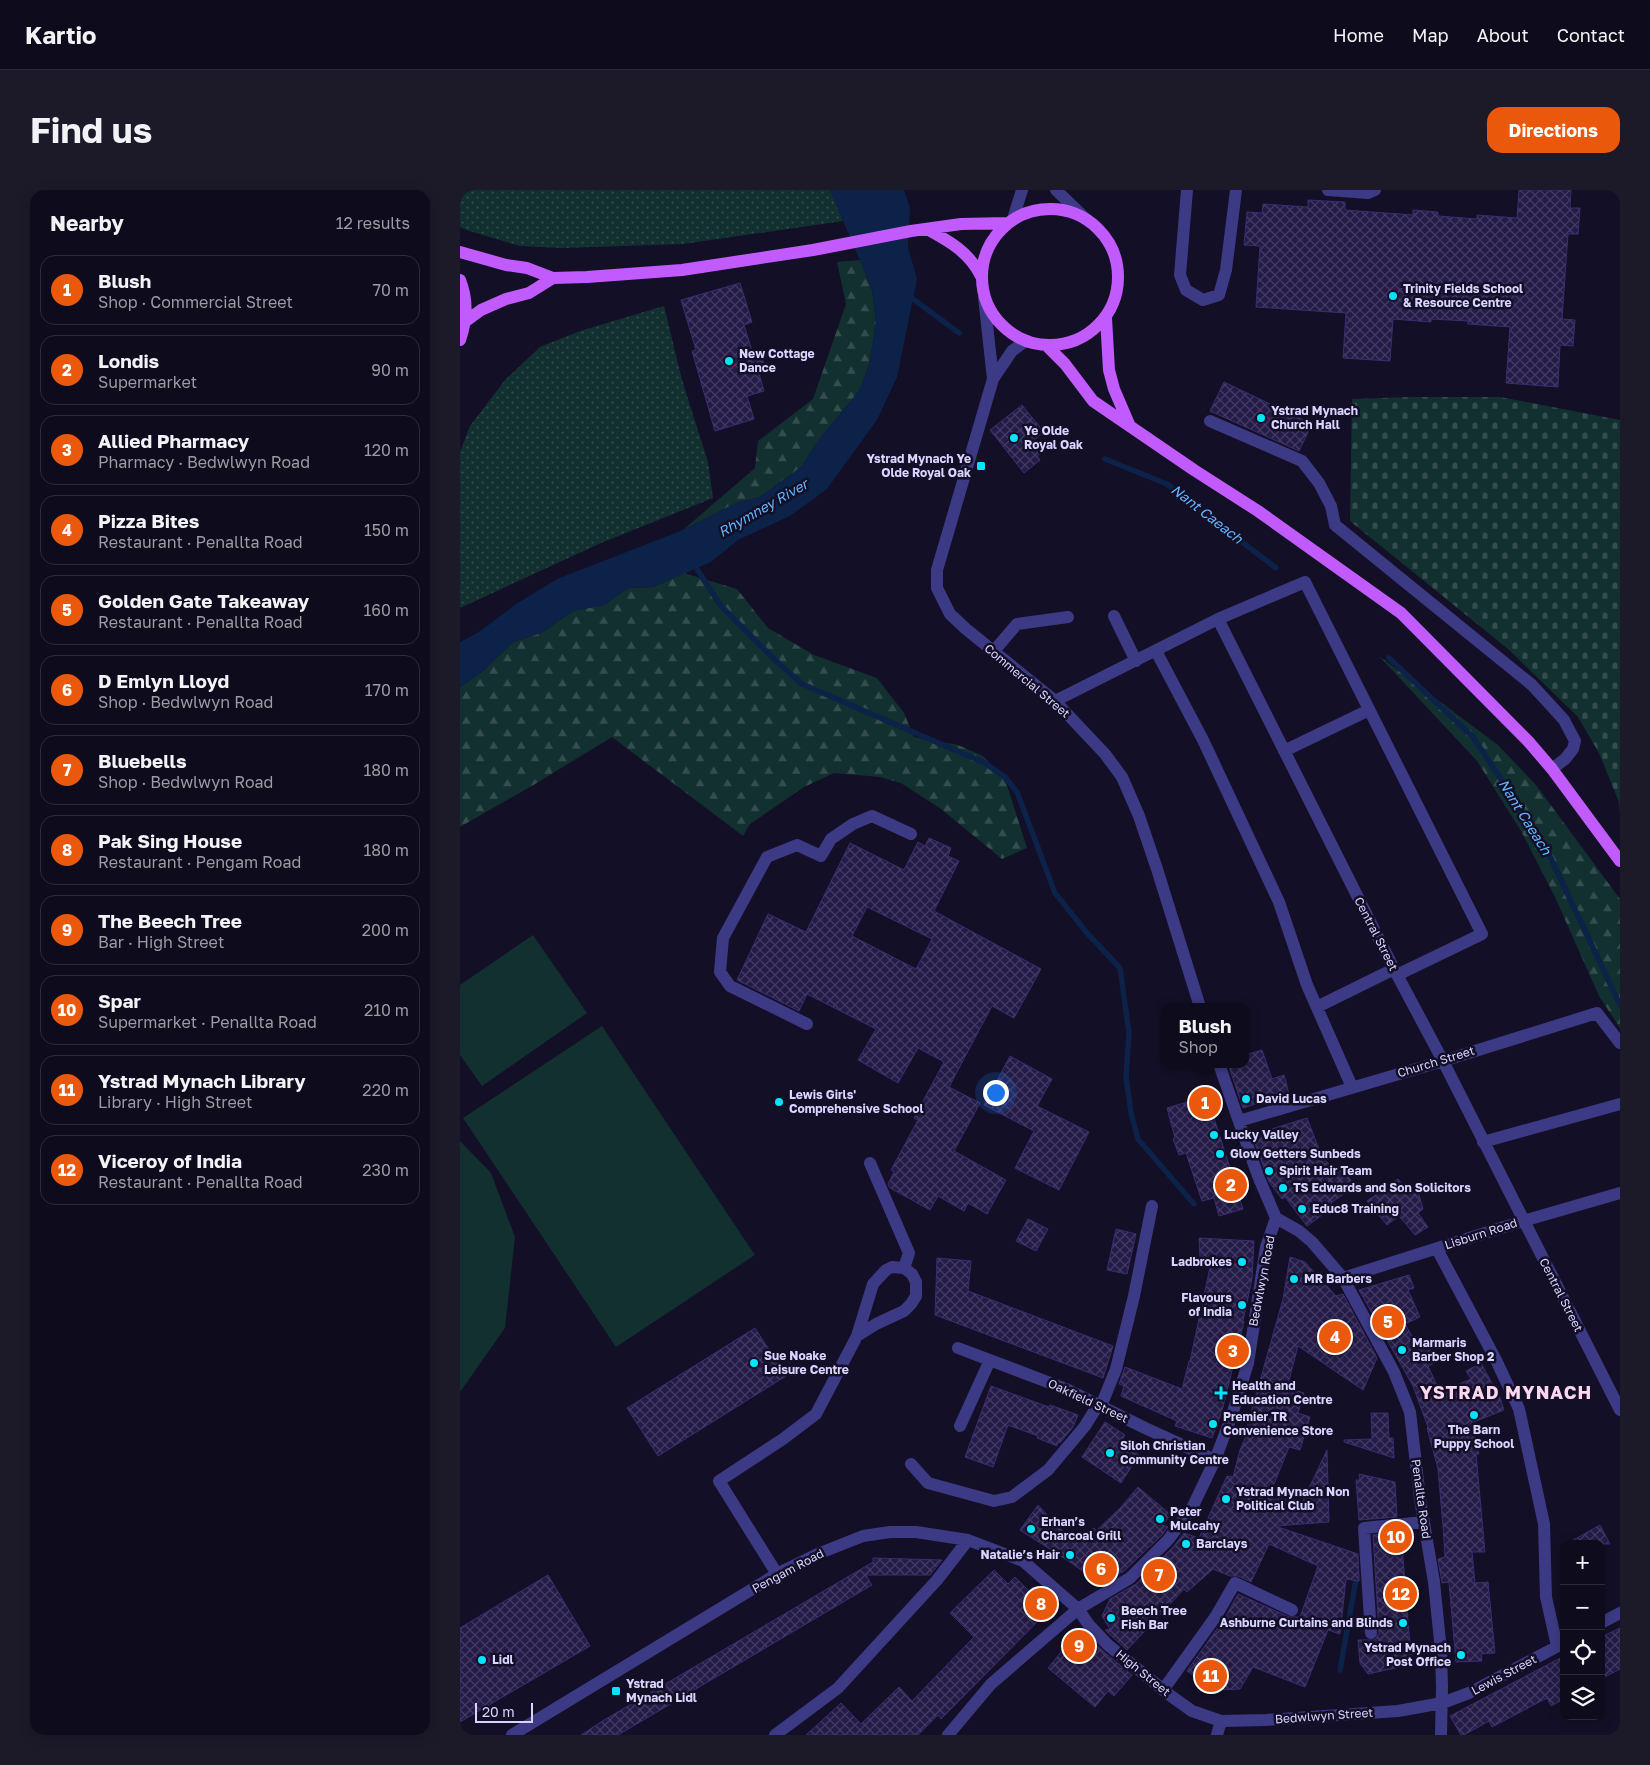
<!DOCTYPE html>
<html lang="en">
<head>
<meta charset="utf-8">
<style>
  body { margin:0; font-family:"Golos Text",sans-serif; background:#1c1929; color:#f1f3f6 }
  .controls { position:absolute; right:15px; bottom:15px; display:grid; overflow:hidden; border-radius:10px; box-shadow:0 2px 12px #0003 }
  .controls button { width:45px; height:45px; display:grid; place-items:center; padding:0; border:0; border-bottom:1px solid #2e2b3b; background:#0e0b1c; color:#f1f3f6; font:25px sans-serif }
  .scale { position:absolute; left:15px; bottom:12px; width:58px; box-sizing:border-box; padding-left:5px; border:2px solid #d9d4ff; border-top:0; font-size:14px; line-height:18px; white-space:nowrap; color:#d9d4ff; -webkit-text-stroke:4px #130f26; paint-order:stroke }
  .you { position:absolute; left:535px; top:902px; width:18px; height:18px; margin:-12px; border:4px solid #fff; border-radius:50%; background:#1a73e8; box-shadow:0 0 0 8px #1a73e833 }
  .badge { display:grid; place-items:center; width:32px; height:32px; border-radius:50%; background:#ea580c; color:#fff; font-size:16px; font-weight:700 }
  .pin { position:absolute; translate:-50% -50%; border:2px solid #fff; box-shadow:0 1px 5px #0006 }
  .popup { position:absolute; left:701px; top:813px; width:88px; height:65px; box-sizing:border-box; display:grid; place-content:center; border-radius:10px; background:#0e0b1c; filter:drop-shadow(0 1px 4px #0005); font-size:16px; white-space:nowrap; color:#9b9ba3 }
  .popup b { font-size:19px; color:#f1f3f6 }
  .popup::after { content:''; position:absolute; left:50%; top:100%; margin-left:-10px; border:10px solid transparent; border-top-color:#0e0b1c }
  .list { margin:0; padding:0; list-style:none }
  h2 { display:flex; justify-content:space-between; align-items:center; height:65px; margin:0; padding:0 20px; font-size:21px }
  h2 small { font-size:16px; font-weight:400; color:#9b9ba3 }
  .list li { display:grid; grid-template-columns:32px 1fr auto; gap:15px; align-items:center; box-sizing:border-box; height:70px; margin:0 10px 10px; padding:0 10px; border:1px solid #2e2b3b; border-radius:15px }
  .list b { display:block; font-size:19px; white-space:nowrap }
  .list p { margin:0; font-size:16px; white-space:nowrap; color:#9b9ba3 }
  .list em { font-size:16px; font-style:normal; color:#9b9ba3 }
  .icon { flex:none; width:28px; height:28px; fill:none; stroke:currentColor; stroke-width:2; stroke-linecap:round; stroke-linejoin:round }
  .map { position:relative; flex:none; width:1160px; height:1545px; overflow:hidden; border-radius:15px }
  header { display:flex; align-items:center; gap:30px; box-sizing:border-box; height:70px; padding:0 25px; background:#0e0b1c; border-bottom:1px solid #2e2b3b }
  header strong { font-size:24px }
  nav { display:flex; gap:28px; margin-inline-start:auto; font-size:18px }
  .intro { display:flex; align-items:center; justify-content:space-between; box-sizing:border-box; height:120px; padding:0 30px }
  h1 { margin:0; font-size:35px }
  .button { padding:12px 22px; border-radius:15px; background:#ea580c; color:#fff; font-size:18px; font-weight:700 }
  main { display:flex; gap:30px; padding:0 30px }
  aside { flex:1; background:#0e0b1c; border-radius:15px; box-shadow:0 2px 12px #0003 }
  .map>svg:first-child { display:block }
  .grass { fill:url(#grass-dots) }
  .forest { fill:url(#forest-firs) }
  .cemetery { fill:url(#cemetery-stones) }
  .park { fill:#12302f }
  .water { fill:#0c2248 }
  .lines { fill:none; stroke-linecap:round; stroke-linejoin:round }
  .stream { stroke:#0c2248; stroke-width:5.5 }
  .building { fill:url(#building-cross-hatch); stroke:#3b2d73; fill-rule:evenodd }
  .minor { stroke:#3d3a85; stroke-width:12 }
  .major { stroke:#c25bff; stroke-width:12 }
  .poi-dot { fill:#00e5ff; stroke:#130f26; stroke-width:2 }
  .labels { text-anchor:middle; stroke-width:5; stroke-linejoin:round; paint-order:stroke }
  .poi-label { font-size:12px; font-weight:bold; fill:#d9d4ff; stroke:#130f26; text-anchor:start }
  .street-label { font-size:12px; fill:#d9d4ff; stroke:#130f26 }
  .water-label { font-size:14px; font-style:italic; fill:#62b6ff; stroke:#130f26 }
  .district-label { font-size:18px; font-weight:bold; letter-spacing:1px; fill:#ffd6f0; stroke:#130f26 }
</style>
</head>
<body>
<header>
<strong>Kartio</strong>
<nav><a>Home</a><a>Map</a><a>About</a><a>Contact</a></nav>
</header>
<div class="intro"><h1>Find us</h1><a class="button">Directions</a></div>
<main>
<aside>
<h2>Nearby<small>12 results</small></h2>
<ul class="list">
<li><span class="badge">1</span><div><b>Blush</b><p>Shop · Commercial Street</p></div><em>70 m</em></li>
<li><span class="badge">2</span><div><b>Londis</b><p>Supermarket</p></div><em>90 m</em></li>
<li><span class="badge">3</span><div><b>Allied Pharmacy</b><p>Pharmacy · Bedwlwyn Road</p></div><em>120 m</em></li>
<li><span class="badge">4</span><div><b>Pizza Bites</b><p>Restaurant · Penallta Road</p></div><em>150 m</em></li>
<li><span class="badge">5</span><div><b>Golden Gate Takeaway</b><p>Restaurant · Penallta Road</p></div><em>160 m</em></li>
<li><span class="badge">6</span><div><b>D Emlyn Lloyd</b><p>Shop · Bedwlwyn Road</p></div><em>170 m</em></li>
<li><span class="badge">7</span><div><b>Bluebells</b><p>Shop · Bedwlwyn Road</p></div><em>180 m</em></li>
<li><span class="badge">8</span><div><b>Pak Sing House</b><p>Restaurant · Pengam Road</p></div><em>180 m</em></li>
<li><span class="badge">9</span><div><b>The Beech Tree</b><p>Bar · High Street</p></div><em>200 m</em></li>
<li><span class="badge">10</span><div><b>Spar</b><p>Supermarket · Penallta Road</p></div><em>210 m</em></li>
<li><span class="badge">11</span><div><b>Ystrad Mynach Library</b><p>Library · High Street</p></div><em>220 m</em></li>
<li><span class="badge">12</span><div><b>Viceroy of India</b><p>Restaurant · Penallta Road</p></div><em>230 m</em></li>
</ul>
</aside>
<div class="map">
<svg width="1160" height="1545" viewBox="0 0 1160 1545">
  <defs>
    <pattern id="grass-dots" width="8" height="8" patternUnits="userSpaceOnUse" patternTransform="scale(1.25)"><rect width="8" height="8" fill="#12302f"/><path d="M2 2h.1M6 6h.1" fill="none" stroke="#344d4e" stroke-width="1.8" stroke-linecap="round"/></pattern>
    <pattern id="forest-firs" width="22" height="20" patternUnits="userSpaceOnUse" patternTransform="scale(1.25)"><rect width="22" height="20" fill="#12302f"/><path d="M5 1l3.5 6h-7zM16 11l3.5 6h-7z" fill="#344d4e"/></pattern>
    <pattern id="cemetery-stones" width="16" height="16" patternUnits="userSpaceOnUse" patternTransform="scale(1.25)"><rect width="16" height="16" fill="#12302f"/><path d="M2 7V4a2 2 0 0 1 4 0v3zM10 15v-3a2 2 0 0 1 4 0v3z" fill="#344d4e"/></pattern>
    <pattern id="building-cross-hatch" width="8" height="8" patternUnits="userSpaceOnUse" patternTransform="scale(1.25)"><rect width="8" height="8" fill="#241b47"/><path d="M0 0l8 8M0 8l8-8" fill="none" stroke="#433b63"/></pattern>
  </defs>
  <rect width="100%" height="100%" fill="#130f26"/>
  <path class="grass" d="M0 0H370L383 31 223 54 102 58 60 56 6 40 0 37Z
    M204 116 222 190 248 272 253 308 141 353 0 418V262L10 236 45 190 80 157 120 141Z"/>
  <path class="forest" d="M400 70 412 100 416 133 409 175 399 201 358 251 341 277 300 307 276 313 223 340 295 278 298 251 353 209 386 114 377 72Z
    M224 383 277 399 308 438 354 465 417 488 444 523 454 547 498 555 523 566 545 589 567 658 542 669 481 619 441 593 420 587 374 583 344 597 290 634 283 646 152 547 75 594 0 637V497L22 482 53 452 81 443 113 421 144 415 168 398 193 397Z
    M919 466 1038 555 1076 595 1160 709V838L1139 806 1095 707 1061 641 1017 571Z"/>
  <path class="cemetery" d="M949 207H1040L1160 230V624L1159 612 1139 563 1118 527 1048 459 890 331 892 209Z"/>
  <path class="park" d="M73 745 127 823 22 896 0 865V795Z
    M142 836 295 1065 156 1157 3 928Z
    M0 951 31 983 55 1047 45 1138 0 1202Z"/>
  <path class="water" d="M370 0H444L450 18 448 57 457 89 437 187 417 230 367 299 330 326 278 350 251 372 193 397 168 398 144 415 113 421 81 443 53 452 22 482 0 497V452L19 442 56 414 97 389 223 340 276 313 300 307 341 277 358 251 399 201 409 175 416 133 412 99Z"/>
  <g class="lines">
    <path class="stream" d="M449 106 499 143
      M645 269 707 294 816 378
      M233 373 261 416 313 468 342 494 525 573 545 587 557 602 595 703 627 743 660 778 669 843 666 887 671 923 678 949 734 1014
      M929 468 1013 547 1085 656 1160 815
      M880 1480 897 1384"/>
  </g>
  <path class="building" d="M1059 0H1111L1110 18H1120L1118 44H1108L1102 129 1115 130 1113 156 1100 155 1098 197 1046 193 1050 137 1008 134V131L971 129V132L933 129 930 171 883 168 886 123 796 117 800 56 784 55 787 22 802 23 803 14 848 17V10L885 12V20L953 25V20L978 22V26L1017 29V25L1057 28Z
    M280 93 292 132 284 135 293 164 300 162 305 178 298 180 304 201 287 206 294 229 255 241 232 161 236 160 221 110Z
    M764 192 852 234 839 261 750 221Z
    M562 215 584 242 574 250 583 262 577 266 580 270 564 283 530 240Z
    M469 648 491 658 488 666 499 671 474 721 581 779 554 828 532 816 489 897 520 913 494 961 546 990 527 1024 508 1013 504 1021 478 1006 470 1020 430 998 428 994 434 982 431 980 458 930 454 928 484 872 458 858 438 893 398 870 416 839 347 804 339 821 277 790 308 724 346 742 390 653 444 680 458 652 465 656ZM407 717 472 749 456 779 392 746Z
    M802 860 812 889 824 885 829 904 783 918 768 874H785V865Z
    M550 866 592 889 577 916 629 942 599 1000 555 978 574 941 524 915Z
    M747 906 783 1019 759 1026 754 1008 742 1011 726 963 719 965 713 949 715 948 707 918Z
    M847 928 862 967 877 982 882 978 895 996 871 1013 874 1016 847 1036 825 1007 822 1009 809 992 792 945Z
    M938 989 951 1005 958 1001 963 1019 958 1023 968 1037 955 1045 939 1026 927 1035 907 1011Z
    M568 1029 588 1039 576 1061 556 1051Z
    M656 1039 676 1044 667 1084 647 1080Z
    M739 1048 794 1051 792 1089 783 1131 784 1132 762 1221 752 1248 715 1236 717 1231 661 1206 664 1196 659 1194 665 1177 722 1199 729 1171H730L752 1068 740 1067Z
    M830 1067 845 1072 876 1106 883 1104 917 1168 903 1200 838 1156 827 1198 844 1203 838 1223 850 1227 840 1260 829 1257 812 1299 841 1315 867 1260 869 1332 815 1336 898 1364 899 1391 886 1389 880 1444 868 1440 845 1497 793 1477 780 1499 752 1500 727 1481 766 1426 778 1404 829 1427H840L858 1376 809 1354 791 1392 778 1386H770L753 1379 727 1402 724 1399 667 1460 645 1440 650 1439 642 1426 650 1409 676 1394 714 1356 724 1343 739 1348 767 1286 773 1287 780 1260 790 1237H787L823 1109Z
    M477 1068 511 1071 508 1101 653 1156 643 1188 475 1125Z
    M949 1085 954 1098 948 1100 960 1127 945 1134 960 1160 968 1157 976 1172 968 1176 980 1202 1011 1189 1006 1181 1021 1173 1040 1208 1044 1220 1011 1233 1019 1264H1016L1025 1362H1012L1015 1393 1028 1392 1035 1463 1021 1464 1022 1471 996 1472 989 1392 982 1393 978 1369 985 1367 983 1336 978 1279 967 1238 968 1237 953 1196 899 1100Z
    M295 1138 326 1186 198 1266 167 1218Z
    M531 1196 589 1217 590 1215 618 1225 613 1237 600 1253 598 1252 597 1256 577 1248 578 1246 548 1235 533 1277 505 1267Z
    M911 1223H928L929 1248H933L934 1268 884 1252V1250L912 1249Z
    M645 1232 665 1245 660 1253 679 1265 661 1293 622 1267Z
    M899 1284 935 1292 937 1327 899 1330 896 1290H900Z
    M678 1297 711 1325 702 1335 708 1337 702 1345 663 1382 636 1391 610 1372 560 1340 578 1315 613 1352 634 1338 636 1341 661 1317Z
    M1140 1335 1150 1354H1106Z
    M941 1342 949 1444 953 1474 908 1484 900 1473 898 1450H915L919 1443 913 1345Z
    M413 1368 482 1370 470 1385H406L412 1395 158 1545H121L144 1530 413 1372Z
    M534 1380 548 1394 555 1387 569 1401 573 1397 593 1416 481 1529 478 1525 458 1545H346L381 1513 401 1534 439 1497 452 1511 514 1447 490 1423Z
    M88 1385 130 1456 0 1532V1438Z
    M1160 1438V1479L1141 1489V1447Z
    M625 1442 643 1461 672 1485 654 1506 648 1501 635 1517 588 1478 614 1446Z
    M1104 1466V1509L1091 1516 1087 1508 1032 1537 1029 1531 1004 1545H1001L990 1526Z"/>
  <g class="lines">
    <path class="minor" d="M596 0 626 29
      M727 0 720 85 726 100 743 110 759 105 766 80 776 0
      M868 0 908 3 915 0
      M553 29 562 0
      M524 107 533 189
      M564 152 552 161 533 189 477 380V398L490 424 506 439 595 511 645 564 662 587 679 626 697 679 740 817
      M750 231 842 271 859 293 871 316 875 335 1072 495 1094 519 1104 530 1115 551 1113 559 1105 569 1092 579
      M654 426 676 471
      M758 429 845 392 1022 744 937 785
      M696 461 743 550 819 712 847 795 892 897
      M533 462 557 434 608 427
      M595 511 758 429 934 779 983 871 1160 1220
      M824 561 909 520
      M857 817 934 779
      M347 834 270 796 260 782 263 748 307 667 337 655 361 666 371 649 393 634 412 626 451 644
      M759 874 798 986 816 1028
      M779 931 983 871 1137 823 1160 853
      M1023 952 1160 914
      M410 973 449 1063 444 1078
      M816 1028 839 1041 852 1052 883 1088 934 1182 950 1222 960 1309 974 1392 981 1461 982 1497 981 1545
      M977 1059 1036 1170 1059 1219 1084 1334 1086 1407 1097 1456
      M883 1088 1063 1031 1160 1003
      M498 1158 606 1199 685 1238 755 1270
      M641 1216 656 1179 674 1106 692 1016
      M500 1236 530 1170
      M451 1274 468 1293 534 1311 552 1307 588 1280 625 1236 638 1215
      M317 1384 259 1291 323 1249 356 1224 397 1146 413 1094 426 1080 432 1077 444 1078 452 1084 456 1092V1106L451 1114 444 1121 416 1134 397 1146
      M1141 1433 1160 1423
      M911 1443 904 1338 964 1332
      M703 1500 756 1426 775 1393 832 1420
      M52 1545 317 1384 360 1363 403 1346 430 1342H456L508 1350 563 1371 618 1419 629 1435 648 1455 711 1506 732 1521 761 1531 806 1530 938 1521 982 1513 1009 1503 1104 1453
      M315 1545 378 1498 477 1390 508 1350
      M488 1545 531 1494 618 1419 670 1388 708 1350 732 1318 755 1270 772 1225 788 1173 806 1057 816 1028
      M757 1545 761 1531"/>
    <path class="major" d="M522 87a68 68 0 1 1 136 0a68 68 0 1 1-136 0Z
      M467 39C489 51 509 62 521 86
      M0 62 46 75 67 78 93 88 127 87 222 80 353 60 451 41 501 34 547 33
      M0 90C8 110 7 130 0 150
      M646 128 649 180 654 199 669 234
      M6 131 21 120 46 109 69 103 93 88
      M587 156 605 174 633 211 734 280 798 321 941 423 1068 551 1092 579 1160 671"/>
  </g>
  <g class="poi-dot">
    <circle cx="933" cy="106" r="5"/>
    <circle cx="269" cy="171" r="5"/>
    <circle cx="801" cy="228" r="5"/>
    <circle cx="554" cy="248" r="5"/>
    <rect x="516" y="271" width="10" height="10" rx="2.5"/>
    <circle cx="786" cy="909" r="5"/>
    <circle cx="319" cy="912" r="5"/>
    <circle cx="754" cy="945" r="5"/>
    <circle cx="760" cy="964" r="5"/>
    <circle cx="809" cy="981" r="5"/>
    <circle cx="823" cy="998" r="5"/>
    <circle cx="842" cy="1019" r="5"/>
    <circle cx="782" cy="1072" r="5"/>
    <circle cx="834" cy="1089" r="5"/>
    <circle cx="782" cy="1115" r="5"/>
    <circle cx="942" cy="1160" r="5"/>
    <circle cx="294" cy="1173" r="5"/>
    <path d="M758.5 1195.5h5v5h5v5h-5v5h-5v-5h-5v-5h5z"/>
    <circle cx="1014" cy="1225" r="5"/>
    <circle cx="753" cy="1234" r="5"/>
    <circle cx="650" cy="1263" r="5"/>
    <circle cx="766" cy="1309" r="5"/>
    <circle cx="700" cy="1329" r="5"/>
    <circle cx="571" cy="1339" r="5"/>
    <circle cx="726" cy="1354" r="5"/>
    <circle cx="610" cy="1365" r="5"/>
    <circle cx="651" cy="1428" r="5"/>
    <circle cx="943" cy="1433" r="5"/>
    <circle cx="1001" cy="1465" r="5"/>
    <circle cx="22" cy="1470" r="5"/>
    <rect x="151" y="1496" width="10" height="10" rx="2.5"/>
  </g>
  <g class="labels">
    <g class="poi-label">
      <text x="943" y="103">Trinity Fields School<tspan x="943" dy="14">&amp; Resource Centre</tspan></text>
      <text x="279" y="168">New Cottage<tspan x="279" dy="14">Dance</tspan></text>
      <text x="811" y="225">Ystrad Mynach<tspan x="811" dy="14">Church Hall</tspan></text>
      <text x="564" y="245">Ye Olde<tspan x="564" dy="14">Royal Oak</tspan></text>
      <text x="511" y="273" text-anchor="end">Ystrad Mynach Ye<tspan x="511" dy="14">Olde Royal Oak</tspan></text>
      <text x="329" y="909">Lewis Girls'<tspan x="329" dy="14">Comprehensive School</tspan></text>
      <text x="796" y="913">David Lucas</text>
      <text x="764" y="949">Lucky Valley</text>
      <text x="770" y="968">Glow Getters Sunbeds</text>
      <text x="819" y="985">Spirit Hair Team</text>
      <text x="833" y="1002">TS Edwards and Son Solicitors</text>
      <text x="852" y="1023">Educ8 Training</text>
      <text x="772" y="1076" text-anchor="end">Ladbrokes</text>
      <text x="844" y="1093">MR Barbers</text>
      <text x="772" y="1112" text-anchor="end">Flavours<tspan x="772" dy="14">of India</tspan></text>
      <text x="952" y="1157">Marmaris<tspan x="952" dy="14">Barber Shop 2</tspan></text>
      <text x="304" y="1170">Sue Noake<tspan x="304" dy="14">Leisure Centre</tspan></text>
      <text x="772" y="1200">Health and<tspan x="772" dy="14">Education Centre</tspan></text>
      <text x="763" y="1231">Premier TR<tspan x="763" dy="14">Convenience Store</tspan></text>
      <text x="1014" y="1244" text-anchor="middle">The Barn<tspan x="1014" dy="14">Puppy School</tspan></text>
      <text x="660" y="1260">Siloh Christian<tspan x="660" dy="14">Community Centre</tspan></text>
      <text x="776" y="1306">Ystrad Mynach Non<tspan x="776" dy="14">Political Club</tspan></text>
      <text x="710" y="1326">Peter<tspan x="710" dy="14">Mulcahy</tspan></text>
      <text x="581" y="1336">Erhan’s<tspan x="581" dy="14">Charcoal Grill</tspan></text>
      <text x="736" y="1358">Barclays</text>
      <text x="600" y="1369" text-anchor="end">Natalie’s Hair</text>
      <text x="661" y="1425">Beech Tree<tspan x="661" dy="14">Fish Bar</tspan></text>
      <text x="933" y="1437" text-anchor="end">Ashburne Curtains and Blinds</text>
      <text x="991" y="1462" text-anchor="end">Ystrad Mynach<tspan x="991" dy="14">Post Office</tspan></text>
      <text x="32" y="1474">Lidl</text>
      <text x="166" y="1498">Ystrad<tspan x="166" dy="14">Mynach Lidl</tspan></text>
    </g>
    <g class="street-label">
      <text transform="translate(567 491) rotate(40)" y="4">Commercial Street</text>
      <text transform="translate(916 744) rotate(63)" y="4">Central Street</text>
      <text transform="translate(976 872) rotate(-17)" y="4">Church Street</text>
      <text transform="translate(1021 1044) rotate(-18)" y="4">Lisburn Road</text>
      <text transform="translate(802 1091) rotate(-79)" y="4">Bedwlwyn Road</text>
      <text transform="translate(1101 1105) rotate(63)" y="4">Central Street</text>
      <text transform="translate(628 1211) rotate(25)" y="4">Oakfield Street</text>
      <text transform="translate(961 1309) rotate(82)" y="4">Penallta Road</text>
      <text transform="translate(328 1381) rotate(-28)" y="4">Pengam Road</text>
      <text transform="translate(683 1483) rotate(39)" y="4">High Street</text>
      <text transform="translate(1044 1485) rotate(-28)" y="4">Lewis Street</text>
      <text transform="translate(864 1526) rotate(-4)" y="4">Bedwlwyn Street</text>
    </g>
    <g class="water-label">
      <text transform="translate(303 318) rotate(-30)" y="5">Rhymney River</text>
      <text transform="translate(747 324) rotate(38)" y="5">Nant Caeach</text>
      <text transform="translate(1065 627) rotate(58)" y="5">Nant Caeach</text>
    </g>
    <g class="district-label">
      <text x="1046" y="1209">YSTRAD MYNACH</text>
    </g>
  </g>
</svg>
<div class="controls">
<button>+</button>
<button>−</button>
<button><svg class="icon" aria-label="locate" viewBox="0 0 24 24"><circle cx="12" cy="12" r="6"/><path d="M12 2v4M12 18v4M2 12h4M18 12h4"/></svg></button>
<button><svg class="icon" aria-label="layers" viewBox="0 0 24 24"><path d="M12 4l9 5-9 5-9-5zM3 14l9 5 9-5"/></svg></button>
</div>
<div class="scale">20 m</div>
<div class="you"></div>
<div class="pin badge" style="left:745px;top:913px">1</div>
<div class="popup"><b>Blush</b>Shop</div>
<div class="pin badge" style="left:771px;top:995px">2</div>
<div class="pin badge" style="left:773px;top:1161px">3</div>
<div class="pin badge" style="left:875px;top:1147px">4</div>
<div class="pin badge" style="left:928px;top:1132px">5</div>
<div class="pin badge" style="left:641px;top:1379px">6</div>
<div class="pin badge" style="left:699px;top:1385px">7</div>
<div class="pin badge" style="left:581px;top:1414px">8</div>
<div class="pin badge" style="left:619px;top:1456px">9</div>
<div class="pin badge" style="left:936px;top:1347px">10</div>
<div class="pin badge" style="left:751px;top:1486px">11</div>
<div class="pin badge" style="left:941px;top:1404px">12</div>
</div>
</main>
</body>
</html>
